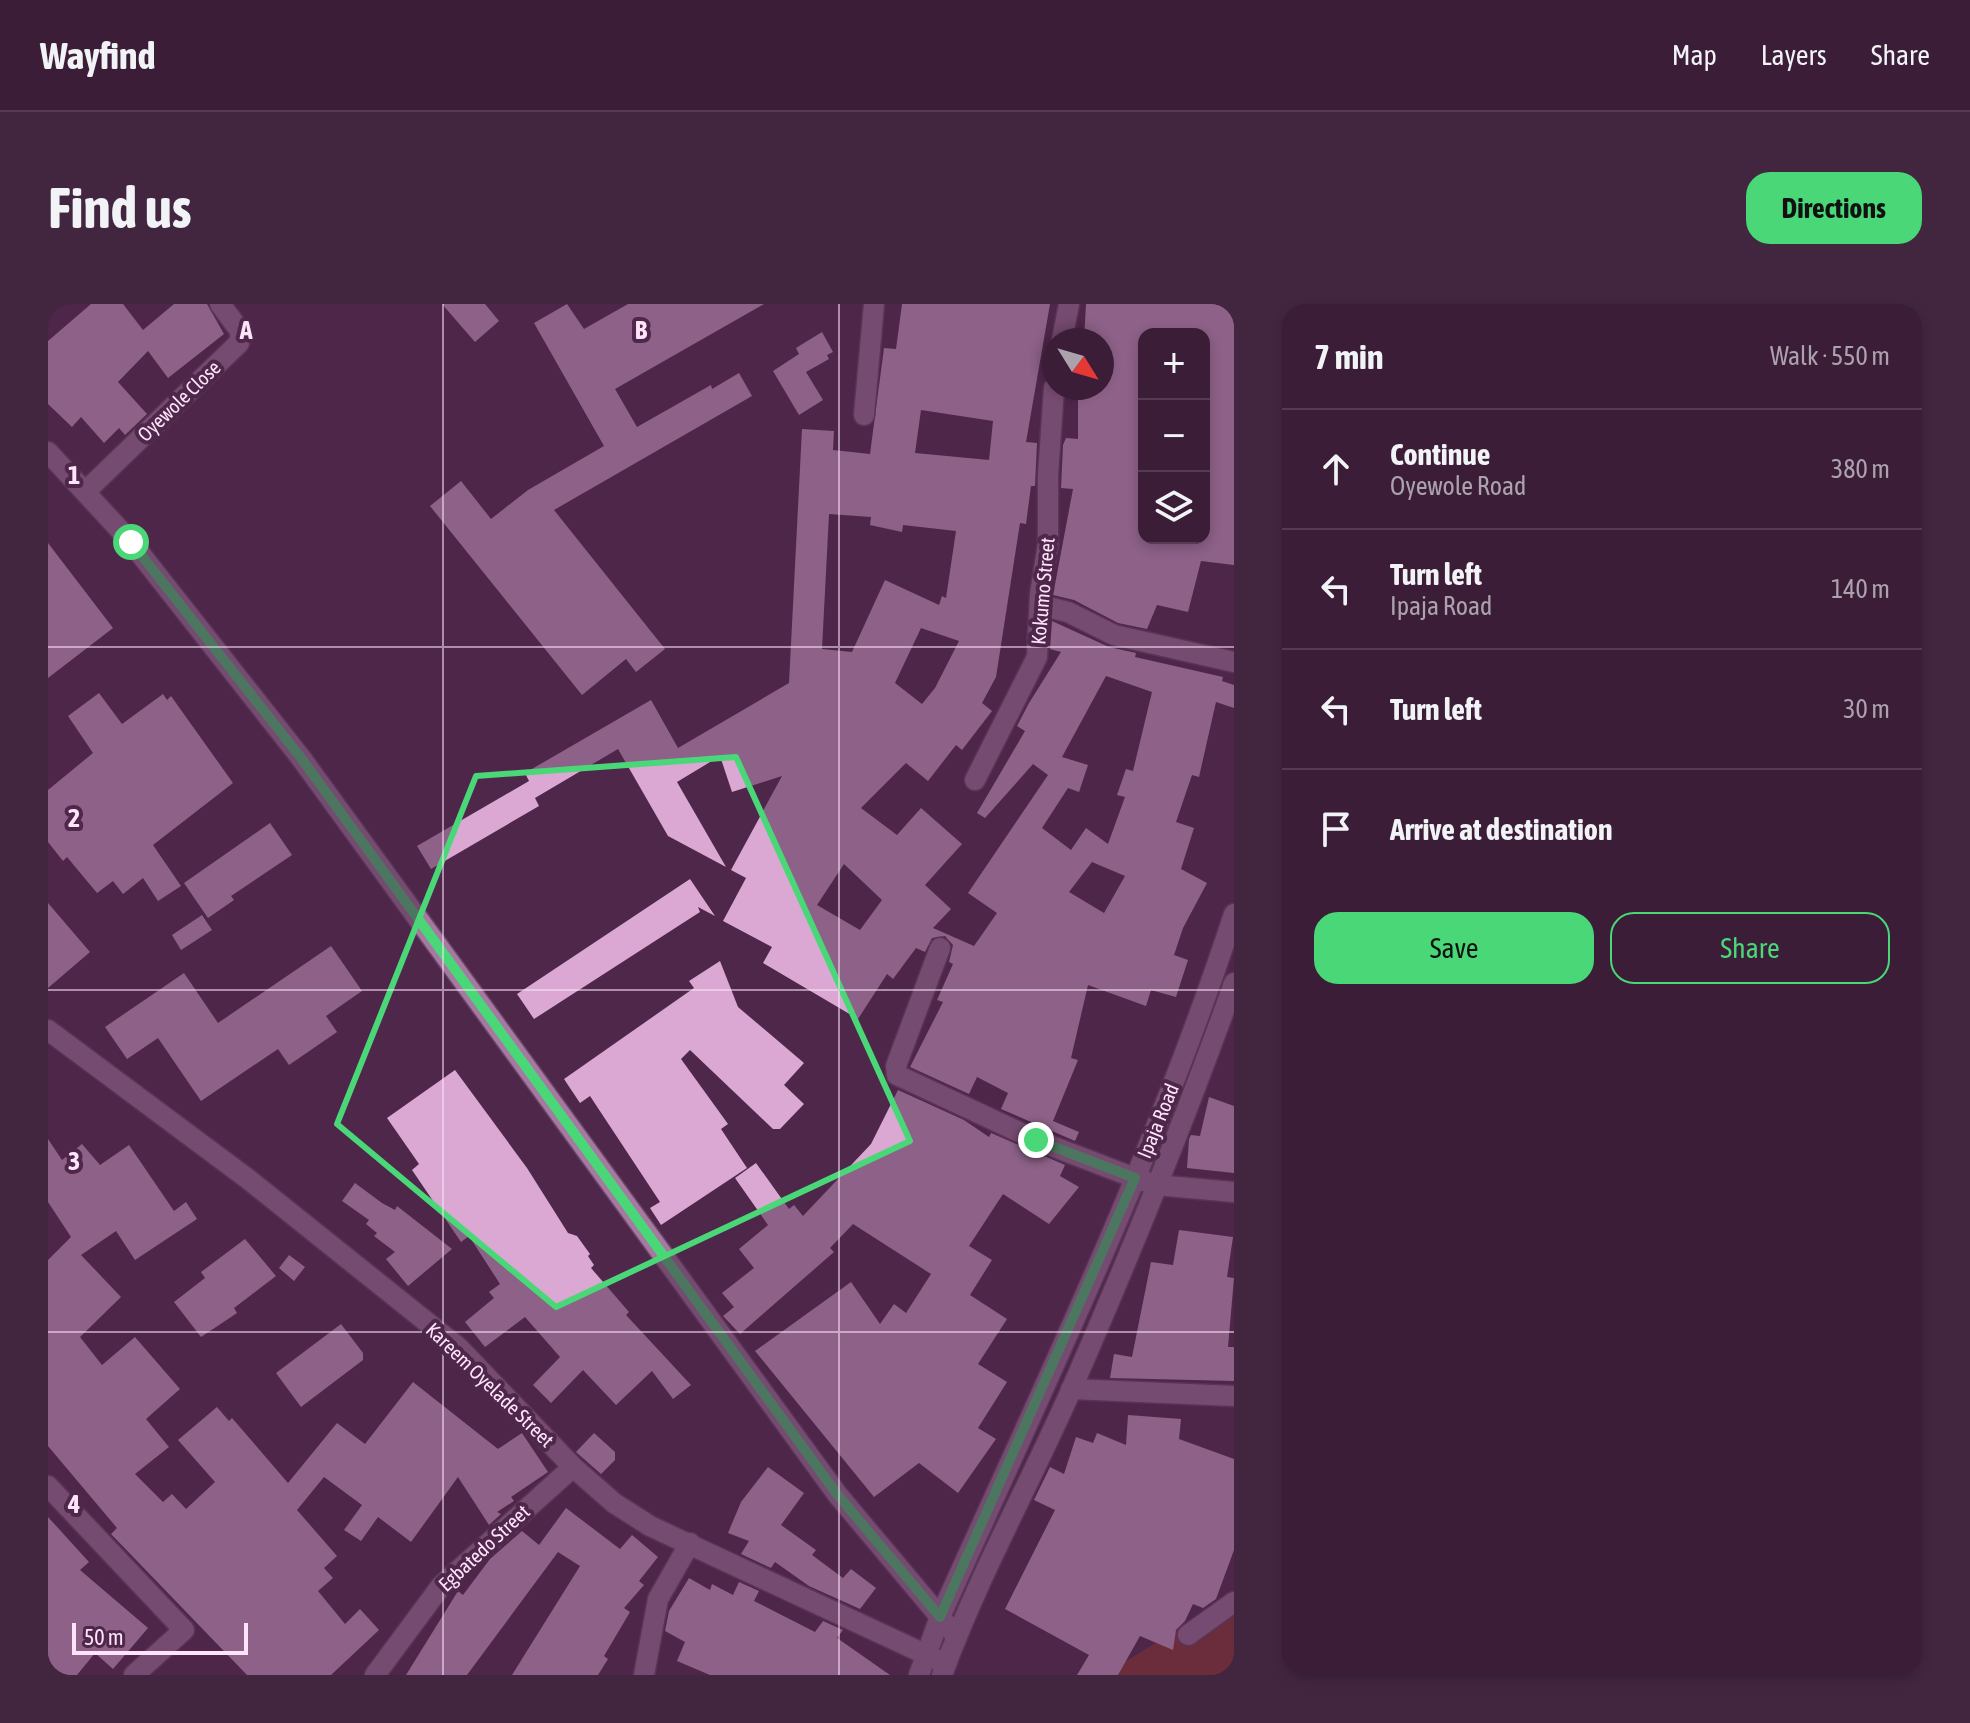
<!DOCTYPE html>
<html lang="en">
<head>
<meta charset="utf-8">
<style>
  body { margin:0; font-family:"Asap Condensed",sans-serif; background:#422640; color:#f1f3f6 }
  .controls { position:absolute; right:24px; top:24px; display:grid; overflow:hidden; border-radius:16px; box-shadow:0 4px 12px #0003 }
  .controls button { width:72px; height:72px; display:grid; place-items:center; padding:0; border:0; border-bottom:2px solid #543b53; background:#3b1d38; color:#f1f3f6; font:40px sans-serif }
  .compass { position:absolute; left:994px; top:24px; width:72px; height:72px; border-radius:50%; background:#3b1d38; box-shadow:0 4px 12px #0003; rotate:127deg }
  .scale { position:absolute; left:24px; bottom:20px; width:176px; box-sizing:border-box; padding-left:8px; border:4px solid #fee4fa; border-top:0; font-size:22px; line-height:28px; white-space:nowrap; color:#fee4fa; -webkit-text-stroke:6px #4f274b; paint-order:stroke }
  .stop { position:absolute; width:24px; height:24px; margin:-18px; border:6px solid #49d778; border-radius:50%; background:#fff }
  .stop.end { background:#49d778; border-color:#fff; box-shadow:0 2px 8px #0008 }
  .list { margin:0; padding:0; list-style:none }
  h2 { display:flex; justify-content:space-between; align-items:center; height:104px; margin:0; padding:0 32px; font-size:34px }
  h2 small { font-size:26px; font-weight:400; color:#aca2ae }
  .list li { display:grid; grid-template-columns:52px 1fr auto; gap:24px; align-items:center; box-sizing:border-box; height:120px; padding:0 32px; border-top:2px solid #543b53 }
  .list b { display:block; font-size:30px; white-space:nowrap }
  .list p { margin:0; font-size:26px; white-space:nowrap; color:#aca2ae }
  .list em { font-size:26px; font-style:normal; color:#aca2ae }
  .actions { display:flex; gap:16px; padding:24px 32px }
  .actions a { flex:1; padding:18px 0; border:2px solid #49d778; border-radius:24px; text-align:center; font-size:28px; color:#49d778 }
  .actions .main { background:#49d778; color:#111 }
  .icon { flex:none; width:44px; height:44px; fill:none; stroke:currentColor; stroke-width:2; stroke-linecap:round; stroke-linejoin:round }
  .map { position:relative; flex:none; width:1186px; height:1371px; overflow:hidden; border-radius:24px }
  header { display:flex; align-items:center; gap:48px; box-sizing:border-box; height:112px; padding:0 40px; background:#3b1d38; border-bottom:2px solid #543b53 }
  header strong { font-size:38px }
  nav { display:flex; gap:44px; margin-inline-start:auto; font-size:28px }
  .intro { display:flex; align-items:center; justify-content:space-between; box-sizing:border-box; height:192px; padding:0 48px }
  h1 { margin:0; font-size:56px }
  .button { padding:20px 36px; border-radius:24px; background:#49d778; color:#111; font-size:28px; font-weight:700 }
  main { display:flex; gap:48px; padding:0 48px }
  aside { flex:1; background:#3b1d38; border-radius:24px; box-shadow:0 4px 12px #0003 }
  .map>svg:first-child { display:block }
  .green { fill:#8e372a }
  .building { fill:#daa8d3; fill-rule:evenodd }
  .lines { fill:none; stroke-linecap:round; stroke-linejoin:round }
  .minor-casing { stroke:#684565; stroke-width:23 }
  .secondary-casing { stroke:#684565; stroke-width:23 }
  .minor { stroke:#a778a1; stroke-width:20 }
  .secondary { stroke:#a778a1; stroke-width:20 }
  .route { stroke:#49d778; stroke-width:10 }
  .marked { fill:none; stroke:#49d778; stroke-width:6; stroke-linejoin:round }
  .grid { fill:none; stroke:#fee4fa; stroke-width:2; stroke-opacity:0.55 }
  .labels { text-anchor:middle; stroke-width:8; stroke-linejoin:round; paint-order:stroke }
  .street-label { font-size:20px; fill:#fee4fa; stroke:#4f274b }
  .grid-label { font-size:26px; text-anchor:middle; font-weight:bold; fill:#fee4fa; stroke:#4f274b; stroke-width:8; stroke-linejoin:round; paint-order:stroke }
</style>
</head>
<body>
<header>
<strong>Wayfind</strong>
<nav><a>Map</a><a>Layers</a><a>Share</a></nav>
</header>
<div class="intro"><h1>Find us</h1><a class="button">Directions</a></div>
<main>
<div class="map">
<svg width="1186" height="1371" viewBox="0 0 1186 1371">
  <rect width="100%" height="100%" fill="#4f274b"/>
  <path class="green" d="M1186 1292V1371H1055Z"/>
  <path class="building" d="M43 0H75L95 26 126 0H159L176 30 120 74 100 47 70 78 99 110 77 131 71 124 56 139 33 113 24 123 0 100V37Z
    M394 0H437L451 17 427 38Z
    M519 0 536 25 580 0H716L567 85 589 123 663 81 664 85 691 69 704 92 506 206 617 345 588 368 578 355 534 391 382 202 413 177 443 215 480 186 556 142 486 19Z
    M854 0H1002L978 138 989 139 987 182H983L978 220 972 219 948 373 934 399 944 407 914 446 908 441 880 477 858 459 813 504 849 531 873 504 914 540 877 581 903 605 885 624 926 642 949 609 920 589 1000 471 985 460 937 514 929 509 977 427 969 422 981 399 1013 348 1002 345 1004 317 1061 343 1088 349 1087 353 1175 373 1174 377 1186 381V404L1168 398 1151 473 1144 471 1128 518 1146 524 1133 565 1159 579 1135 624 1126 651 1140 656 1128 693 1103 686 1098 702 1040 681 1023 754 1030 756 1005 817 1031 828 1027 837 953 805 960 789 929 773 921 790 862 763 895 698 889 696 905 660 901 658 905 641 897 632 884 634 877 648 868 644 845 675 839 670 810 715 715 659 724 643 675 617 698 574 683 566 734 472 684 488 672 452 629 478 678 563 620 532 570 445 487 494 491 502 383 565 369 542 481 477 477 469 603 396 630 444 741 379 754 125 786 127 785 146 822 150 836 44 848 45ZM873 106 945 117 941 156 867 149ZM781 210 823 213 822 221 854 228 855 221 908 227 898 294 894 292 891 301 837 276 804 348 774 345ZM873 324 911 337 887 384 874 400 847 379ZM1058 372 1104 388 1085 467 1078 465 1069 491 1077 493 1060 540 1038 524 1023 546 994 524 1020 484 1031 488 1040 461 1014 453ZM1044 558 1077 572 1056 609 1021 588ZM796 560 834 596 812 626 769 601Z
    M1038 0H1186V261L1153 257 1140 308 1109 301 1099 325 1070 319 1026 296 1005 291 1025 185 1013 184 1015 141 1018 134 1030 135V84H1054V36H1036ZM1096 30H1156V234H1096Z
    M774 28 785 48 779 51 781 55 758 68 775 96 751 111 725 67 751 50 748 44Z
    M0 239 65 324 0 374Z
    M51 389 74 420 115 390 119 396 123 392 185 479 105 541 133 582 110 597 95 574 75 590 65 577 49 589 19 553 15 557 0 538V486L45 449 20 412Z
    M222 519 244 551 183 592 186 596 160 614 136 579Z
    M642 575 667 612 650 603 652 608 486 715 469 690Z
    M0 599 42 648 0 684Z
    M154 611 164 626 133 646 124 631Z
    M283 642 314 687 278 712 289 728 241 761 230 745 153 797 110 734 79 755 57 723 136 669 170 719Z
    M672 657 690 703 756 759 736 781 756 800 732 825H725L642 746 633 755 680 820 673 825 699 864 613 921 602 904 612 898 542 792 532 799 516 775 646 684 641 677Z
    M407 766 479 864 520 929 529 932 542 950 540 952 546 961 543 964 581 1008 578 1011 643 1081 625 1095 604 1067 568 1101 535 1066 503 1099 485 1081 512 1053 477 1013 437 1043 417 1018 446 994 441 988 452 980 421 932 413 938 364 866 371 860 339 814Z
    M850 786 916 816 941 833 943 829 1017 861 1012 872 1031 883 1001 920 955 890 921 942 944 956 922 991 959 1015 930 1060 959 1078 930 1124 948 1135 910 1189 871 1159 826 1193 707 1047 803 978 832 1020 846 1000 858 1009 883 970 805 920 782 944 786 948 692 1030 675 1012 686 1003 674 989 706 964 691 945 720 921 687 874 708 859 741 905 746 901 755 912 823 840Z
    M1161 793 1186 802V869L1139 864 1141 835 1143 831 1152 832Z
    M0 835 14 856 34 840 52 861 81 841 126 907 138 898 149 915 87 956 68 927 33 951 73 993 32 1033 54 1061 87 1033 132 1085 98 1115 121 1143 87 1170 115 1198 124 1190 138 1205 167 1178 130 1136 169 1103 181 1117 184 1114 240 1179 289 1119 317 1140 365 1078 450 1145 474 1129 500 1168 463 1193 466 1197 449 1208 453 1210 441 1221 410 1173 363 1238 330 1213 313 1237 296 1226 314 1201 276 1173 249 1206 289 1252 276 1264 285 1274 270 1287 297 1320 312 1305 331 1326 283 1371H199L63 1230 69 1224 0 1142V956L23 933 0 898Z
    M307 879 334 899 347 906 349 902 404 945 360 982 338 955 347 948 326 932 329 929 318 920 321 916 294 897Z
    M1131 926 1185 933 1179 973 1186 974 1180 1043H1186V1077L1062 1074 1066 1050 1084 1053 1103 958 1125 961Z
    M197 935 228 972 186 1004 189 1009 153 1033 126 998 157 974 153 968Z
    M241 951 257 963 246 977 231 964Z
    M293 1020 315 1049V1056L253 1103 228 1069Z
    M1080 1111 1133 1115 1131 1135 1186 1155V1246L1168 1295 1155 1304 1145 1300 1137 1317 1128 1326 1125 1346 1092 1332 1070 1371H1029L1041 1351 957 1305 1007 1206 986 1196 1002 1163 1016 1170 1028 1133 1045 1139 1049 1129 1078 1141Z
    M546 1129 567 1148V1156L553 1170 528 1148Z
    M720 1163 756 1189 733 1221 768 1246 764 1251 795 1274 803 1265 828 1284 812 1305 761 1282 727 1258 723 1264 693 1250 701 1237 680 1229 693 1198Z
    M518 1204 572 1245 584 1231 610 1253 591 1277 596 1281 576 1304 582 1308 556 1352 560 1355 550 1371H464L532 1262 510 1248 419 1371H358L410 1287 415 1291 442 1255 474 1227 491 1241Z
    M0 1213 41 1258 32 1266 100 1324 65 1365 47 1349 29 1371H7L0 1365Z
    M641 1274 662 1286 664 1280 685 1291 691 1278 711 1287 706 1297 767 1328 775 1317 795 1326 789 1334 842 1371H662L629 1357 637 1338 617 1327 621 1307Z"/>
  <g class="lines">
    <defs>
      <path id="minor" d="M1014 36 1021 0
        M816 111 826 0
        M0 148 83 238 253 454 789 1190 909 1333
        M38 187 191 39 193 28 172 0
        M992 301 1020 308 1066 331 1186 358
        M927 476 989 353 992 290 1000 240V171L1006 84
        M892 644 848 762 849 771 988 836 1087 874 1108 881 1186 888
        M0 726 200 875 410 1043 525 1163 566 1199 602 1222 894 1358
        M1023 1085 1186 1092
        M0 1182 136 1326 86 1371
        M1140 1331 1186 1298
        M327 1371 393 1282 525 1163
        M596 1371 610 1295 642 1239"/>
      <path id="secondary" d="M871 1371 892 1313C996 1082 1107 852 1186 610
        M894 1371C930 1272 982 1180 1024 1084 1082 951 1137 816 1186 679"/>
    </defs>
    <use href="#minor" class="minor-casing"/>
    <use href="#secondary" class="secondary-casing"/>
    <use href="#minor" class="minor"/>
    <use href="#secondary" class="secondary"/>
  </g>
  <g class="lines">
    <path class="route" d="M83 238 253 454 789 1190 892 1313 1087 874 988 836"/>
  </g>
  <path d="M0 0H1186V1371H0ZM688 453 862 837 508 1003 289 820 428 472Z" fill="#4f274b" fill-opacity=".55" fill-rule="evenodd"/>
  <path class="marked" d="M688 453 862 837 508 1003 289 820 428 472Z"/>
  <path class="grid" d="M395 0V1371M791 0V1371M0 343H1186M0 686H1186M0 1028H1186"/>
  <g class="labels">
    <g class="street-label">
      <text transform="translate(131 97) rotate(-44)" y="7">Oyewole Close</text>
      <text transform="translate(995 287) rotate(-85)" y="7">Kokumo Street</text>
      <text transform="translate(1110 817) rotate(-68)" y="7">Ipaja Road</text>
      <text transform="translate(442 1081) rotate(44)" y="7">Kareem Oyelade Street</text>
      <text transform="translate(436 1244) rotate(-43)" y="7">Egbatedo Street</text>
    </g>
  </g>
  <g class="grid-label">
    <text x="198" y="35">A</text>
    <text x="593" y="35">B</text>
    <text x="26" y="180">1</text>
    <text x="26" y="523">2</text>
    <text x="26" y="866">3</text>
    <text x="26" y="1209">4</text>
  </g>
</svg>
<div class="controls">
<button>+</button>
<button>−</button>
<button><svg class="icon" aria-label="layers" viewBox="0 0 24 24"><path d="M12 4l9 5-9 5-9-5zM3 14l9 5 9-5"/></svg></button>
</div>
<svg class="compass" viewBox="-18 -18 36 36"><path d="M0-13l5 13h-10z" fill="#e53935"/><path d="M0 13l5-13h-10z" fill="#aca2ae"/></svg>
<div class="scale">50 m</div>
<div class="stop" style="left:83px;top:238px"></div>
<div class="stop end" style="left:988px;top:836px"></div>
</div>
<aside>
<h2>7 min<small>Walk · 550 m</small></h2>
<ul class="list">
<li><svg class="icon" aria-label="ahead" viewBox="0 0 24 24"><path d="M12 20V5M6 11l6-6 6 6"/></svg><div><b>Continue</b><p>Oyewole Road</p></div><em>380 m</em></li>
<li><svg class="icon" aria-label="left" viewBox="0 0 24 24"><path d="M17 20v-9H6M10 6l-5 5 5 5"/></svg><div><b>Turn left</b><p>Ipaja Road</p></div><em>140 m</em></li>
<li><svg class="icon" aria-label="left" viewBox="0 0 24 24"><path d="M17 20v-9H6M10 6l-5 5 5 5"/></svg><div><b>Turn left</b></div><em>30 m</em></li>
<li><svg class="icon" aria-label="arrive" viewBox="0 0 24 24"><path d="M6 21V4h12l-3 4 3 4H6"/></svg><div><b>Arrive at destination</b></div></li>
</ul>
<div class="actions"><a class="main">Save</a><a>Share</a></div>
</aside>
</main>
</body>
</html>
